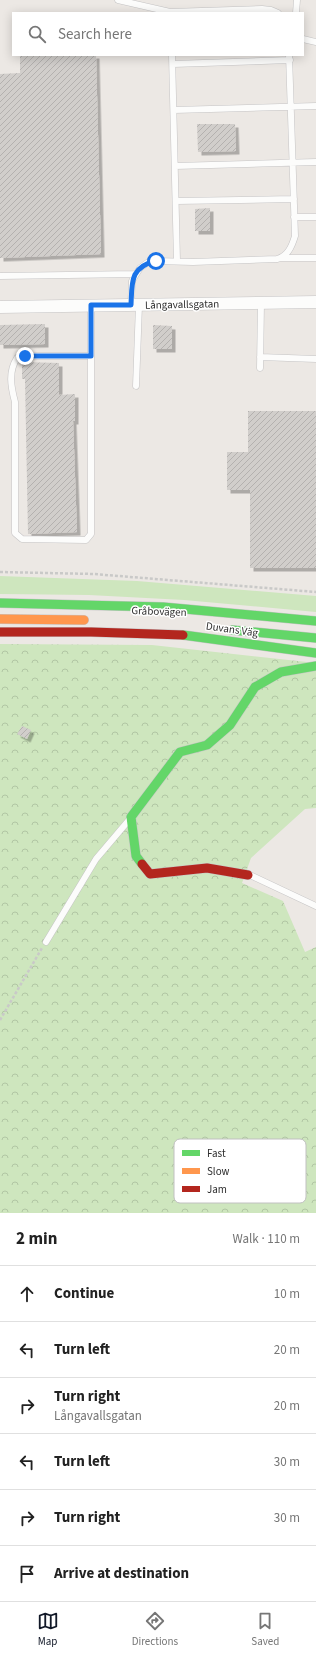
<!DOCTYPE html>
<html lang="en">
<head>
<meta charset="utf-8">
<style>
  body { margin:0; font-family:"Source Sans 3",sans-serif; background:#f2f2f2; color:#222 }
  .stop { position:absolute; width:12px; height:12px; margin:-9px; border:3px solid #1a73e8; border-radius:50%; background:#fff }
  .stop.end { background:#1a73e8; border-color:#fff; box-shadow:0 1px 4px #0008 }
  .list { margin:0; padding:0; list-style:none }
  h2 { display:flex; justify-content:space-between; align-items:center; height:52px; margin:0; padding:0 16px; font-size:17px }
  h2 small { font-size:13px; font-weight:400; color:#767676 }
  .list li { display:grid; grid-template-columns:26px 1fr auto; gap:12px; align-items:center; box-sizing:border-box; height:56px; padding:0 16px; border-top:1px solid #e0e0e0 }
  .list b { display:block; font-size:15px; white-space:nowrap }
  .list p { margin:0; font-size:13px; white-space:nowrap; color:#767676 }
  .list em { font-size:13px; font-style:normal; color:#767676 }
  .icon { flex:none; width:22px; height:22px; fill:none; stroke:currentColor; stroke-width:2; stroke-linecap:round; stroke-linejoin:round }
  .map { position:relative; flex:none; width:316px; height:1213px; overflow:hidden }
  .search { position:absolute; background:#fff; box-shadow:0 2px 10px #0003; left:12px; right:12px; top:12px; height:44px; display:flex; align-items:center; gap:10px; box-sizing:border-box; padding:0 14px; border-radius:0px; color:#767676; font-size:15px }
  .sheet { height:388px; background:#fff }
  nav { display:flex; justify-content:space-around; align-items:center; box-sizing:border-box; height:56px; border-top:1px solid #e0e0e0; background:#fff; font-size:11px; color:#767676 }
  nav a { display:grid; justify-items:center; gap:2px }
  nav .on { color:#111827 }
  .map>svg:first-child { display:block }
  .grass { fill:#cee6be }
  .forest { fill:url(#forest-crowns) }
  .building { fill:url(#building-hatch); filter:url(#shadow) }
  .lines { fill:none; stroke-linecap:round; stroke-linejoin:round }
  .lane-casing { stroke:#c5c4c5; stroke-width:7 }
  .street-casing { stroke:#c5c4c5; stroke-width:13 }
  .fast-casing { stroke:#c5c4c5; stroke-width:10 }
  .slow-casing { stroke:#c5c4c5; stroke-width:10 }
  .jam-casing { stroke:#c5c4c5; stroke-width:10 }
  .path { stroke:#c9c9c8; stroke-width:2.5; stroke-dasharray:3 2; stroke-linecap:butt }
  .lane { stroke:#fcfcfb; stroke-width:6 }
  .street { stroke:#fcfcfb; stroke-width:12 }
  .fast { stroke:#63d668; stroke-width:9 }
  .slow { stroke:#ff974d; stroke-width:9 }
  .jam { stroke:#b3261e; stroke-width:9 }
  .route { stroke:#1a73e8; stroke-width:5 }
  .labels { text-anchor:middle; stroke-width:3; stroke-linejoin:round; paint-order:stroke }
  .street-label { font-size:11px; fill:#2e2e2e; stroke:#fff }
  .key { fill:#fff; stroke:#c0c0c0; stroke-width:1 }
  .key-label { font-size:11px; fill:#2e2e2e }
</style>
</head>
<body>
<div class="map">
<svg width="316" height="1213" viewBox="0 0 316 1213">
  <defs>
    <pattern id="forest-crowns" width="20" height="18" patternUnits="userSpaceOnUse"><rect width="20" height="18" fill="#cee6be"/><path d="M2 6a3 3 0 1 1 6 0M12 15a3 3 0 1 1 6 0" fill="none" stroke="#b1c6a4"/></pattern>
    <pattern id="building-hatch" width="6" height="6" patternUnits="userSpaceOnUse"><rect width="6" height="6" fill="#d1cecb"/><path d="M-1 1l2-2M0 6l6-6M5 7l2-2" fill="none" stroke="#b4b1af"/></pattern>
    <filter id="shadow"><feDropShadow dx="3.5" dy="3.5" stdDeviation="0" flood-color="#0004"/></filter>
  </defs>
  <rect width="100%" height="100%" fill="#ece8e4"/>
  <path class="grass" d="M0 576 137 581 316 596V612L184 600 89 595 0 594Z"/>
  <path class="forest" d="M0 644 152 645 316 663V808L305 809 251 858 242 883 283 901 305 952 316 947V1213H0Z"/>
  <path class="building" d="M20 55H96L101 254 0 258V74L20 73Z
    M197 124H235L236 151 198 152Z
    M210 208V231H195V209Z
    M45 324V344L0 345V325Z
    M153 325 172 326V349H153Z
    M22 362 59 363V395L75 394V421H73L77 532 28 534 25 379H22Z
    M248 411H316V568H250V490H227V452H248Z
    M22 726 31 730 27 739 17 734Z"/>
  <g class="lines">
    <defs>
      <path id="lane" d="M118 0 170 12 262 9 271 10 278 13
        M296 13 297 0
        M303 39 316 42
        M172 55 177 261
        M173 64 290 60
        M174 110 316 106
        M175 166 316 162
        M176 201 294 199
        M294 217H316
        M280 258H316
        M0 276 135 274
        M91 305V534L86 540 22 539 15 533V402C11 387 8 372 17 358L25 356H91
        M131 305 132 281 140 268 147 263 156 261 193 262 277 259C288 256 292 246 295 236L289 55
        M260 357 316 359
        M260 368 261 303
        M136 386 139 305
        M250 875 316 906
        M46 942 96 859 129 820"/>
      <path id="street" d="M0 307 316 302"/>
      <path id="fast" d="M0 603 163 607 316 621
        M232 630 316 638
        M183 635 316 653
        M142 864 136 856 131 817 180 752 207 745 230 725 255 687 281 672 316 666"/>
      <path id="slow" d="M0 619 84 620"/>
      <path id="jam" d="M0 632H91L183 635
        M142 864 150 874 207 868 248 875"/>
    </defs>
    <use href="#lane" class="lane-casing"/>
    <use href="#street" class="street-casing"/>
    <use href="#fast" class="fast-casing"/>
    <use href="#slow" class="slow-casing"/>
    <use href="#jam" class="jam-casing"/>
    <path class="path" d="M0 572 94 574 316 592
      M0 1020 42 948"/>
    <use href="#lane" class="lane"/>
    <use href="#street" class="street"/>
    <use href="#fast" class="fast"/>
    <use href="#slow" class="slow"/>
    <use href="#jam" class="jam"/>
  </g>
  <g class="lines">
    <path class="route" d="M25 356H91V305H131C132 282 130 267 156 261"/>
  </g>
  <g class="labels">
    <g class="street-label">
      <text transform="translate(182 304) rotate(-1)" y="4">Långavallsgatan</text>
      <text transform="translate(159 611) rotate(2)" y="4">Gråbovägen</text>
      <text transform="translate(232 629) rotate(8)" y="4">Duvans Väg</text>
    </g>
  </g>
  <rect x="174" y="1139" width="132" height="64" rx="6" class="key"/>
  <rect x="182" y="1150" width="18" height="6" fill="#63d668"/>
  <rect x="182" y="1168" width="18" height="6" fill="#ff974d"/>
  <rect x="182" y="1186" width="18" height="6" fill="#b3261e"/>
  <g class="key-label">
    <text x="207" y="1157">Fast</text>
    <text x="207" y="1175">Slow</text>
    <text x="207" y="1193">Jam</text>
  </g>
</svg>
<div class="stop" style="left:156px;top:261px"></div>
<div class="stop end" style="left:25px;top:356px"></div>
<div class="search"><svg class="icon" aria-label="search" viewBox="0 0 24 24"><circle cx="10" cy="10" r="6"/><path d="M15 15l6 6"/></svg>Search here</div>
</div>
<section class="sheet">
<h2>2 min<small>Walk · 110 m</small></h2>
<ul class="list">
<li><svg class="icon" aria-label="ahead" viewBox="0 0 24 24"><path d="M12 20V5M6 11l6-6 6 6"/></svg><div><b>Continue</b></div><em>10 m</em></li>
<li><svg class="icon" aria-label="left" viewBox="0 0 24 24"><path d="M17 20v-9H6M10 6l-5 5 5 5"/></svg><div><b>Turn left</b></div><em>20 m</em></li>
<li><svg class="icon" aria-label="right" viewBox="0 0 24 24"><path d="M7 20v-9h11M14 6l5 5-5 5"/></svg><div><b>Turn right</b><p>Långavallsgatan</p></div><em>20 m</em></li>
<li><svg class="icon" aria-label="left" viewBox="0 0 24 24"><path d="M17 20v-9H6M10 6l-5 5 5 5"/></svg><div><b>Turn left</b></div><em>30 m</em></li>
<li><svg class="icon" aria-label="right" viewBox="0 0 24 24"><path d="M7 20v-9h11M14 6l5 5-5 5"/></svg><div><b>Turn right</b></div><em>30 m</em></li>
<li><svg class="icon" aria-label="arrive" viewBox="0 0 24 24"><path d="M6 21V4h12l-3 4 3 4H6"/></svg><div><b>Arrive at destination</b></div></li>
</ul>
</section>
<nav>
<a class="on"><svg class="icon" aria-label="map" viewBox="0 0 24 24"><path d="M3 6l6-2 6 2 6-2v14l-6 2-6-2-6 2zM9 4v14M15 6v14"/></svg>Map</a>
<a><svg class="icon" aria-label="directions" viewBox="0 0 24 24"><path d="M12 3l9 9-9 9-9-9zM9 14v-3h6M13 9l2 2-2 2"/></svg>Directions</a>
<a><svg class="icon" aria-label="saved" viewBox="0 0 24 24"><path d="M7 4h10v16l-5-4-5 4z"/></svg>Saved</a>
</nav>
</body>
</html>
